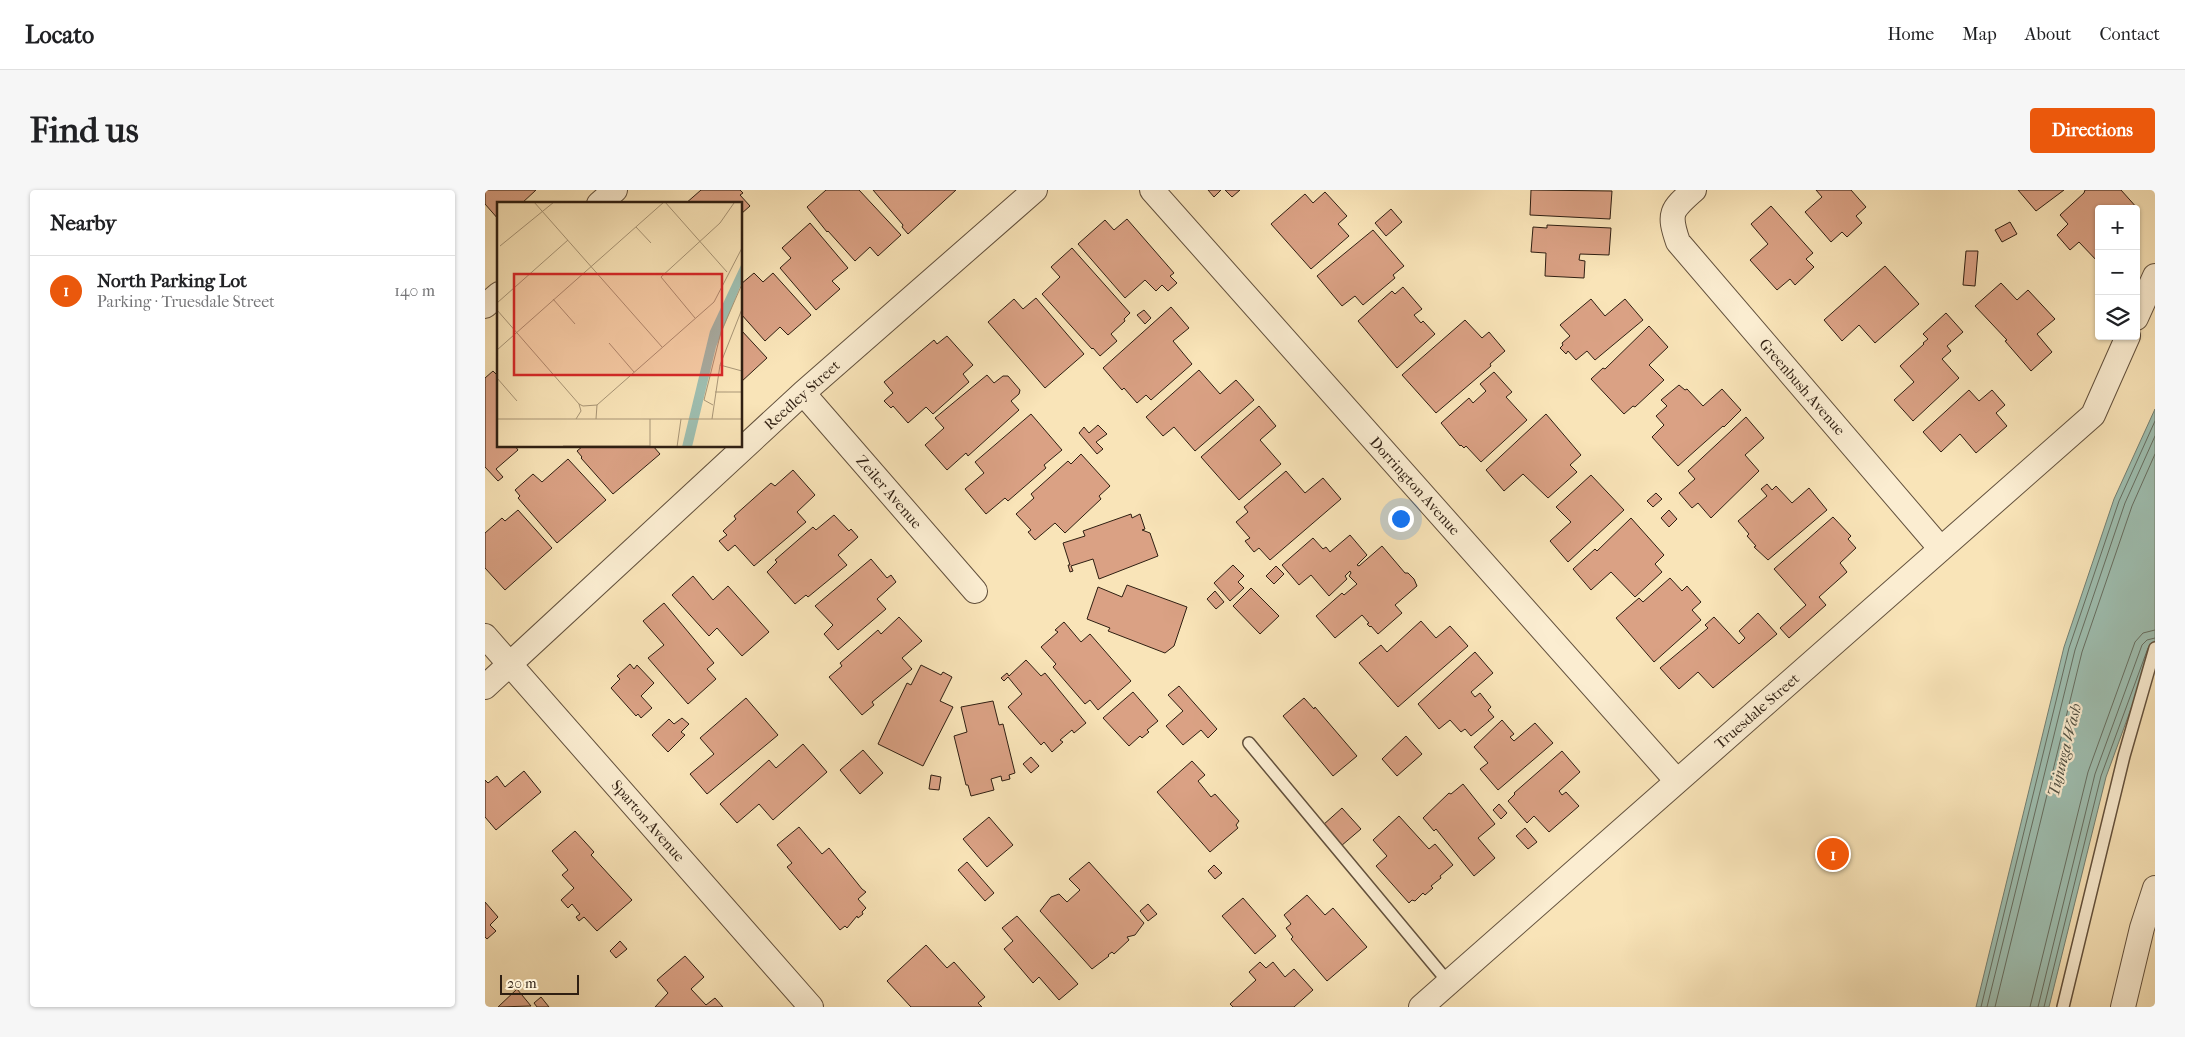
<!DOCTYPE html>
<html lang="en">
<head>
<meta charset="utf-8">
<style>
  body { margin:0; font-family:"IM FELL French Canon",serif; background:#f6f6f6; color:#202124 }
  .controls { position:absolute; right:15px; top:15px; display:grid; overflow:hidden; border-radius:5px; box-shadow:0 1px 4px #0004 }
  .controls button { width:45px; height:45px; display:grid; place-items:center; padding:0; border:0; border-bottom:1px solid #e0e0e0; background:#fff; color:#202124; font:25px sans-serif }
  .scale { position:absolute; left:15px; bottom:12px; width:79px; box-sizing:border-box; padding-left:5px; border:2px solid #2f1f12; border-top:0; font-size:14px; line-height:18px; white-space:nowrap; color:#2f1f12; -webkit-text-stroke:4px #fbedd1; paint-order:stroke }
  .you { position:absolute; left:915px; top:328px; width:18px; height:18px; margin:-12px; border:4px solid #fff; border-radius:50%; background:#1a73e8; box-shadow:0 0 0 8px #1a73e833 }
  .badge { display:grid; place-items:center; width:32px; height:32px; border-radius:50%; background:#ea580c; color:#fff; font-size:16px; font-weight:700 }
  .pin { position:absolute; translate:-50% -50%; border:2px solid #fff; box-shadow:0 1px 5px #0006 }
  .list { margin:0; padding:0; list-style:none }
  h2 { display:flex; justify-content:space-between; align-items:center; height:65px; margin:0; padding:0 20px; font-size:21px }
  h2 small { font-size:16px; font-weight:400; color:#757577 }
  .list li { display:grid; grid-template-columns:32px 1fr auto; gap:15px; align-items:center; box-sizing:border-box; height:70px; padding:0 20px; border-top:1px solid #e0e0e0 }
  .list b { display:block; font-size:19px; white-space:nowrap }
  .list p { margin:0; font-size:16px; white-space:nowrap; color:#757577 }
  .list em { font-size:16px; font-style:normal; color:#757577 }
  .icon { flex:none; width:28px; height:28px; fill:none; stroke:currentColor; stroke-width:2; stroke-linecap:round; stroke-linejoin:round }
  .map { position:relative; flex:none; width:1670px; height:817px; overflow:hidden; border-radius:5px }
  header { display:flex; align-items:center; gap:30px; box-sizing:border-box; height:70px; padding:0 25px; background:#fff; border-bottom:1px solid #e0e0e0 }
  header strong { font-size:24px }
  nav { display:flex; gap:28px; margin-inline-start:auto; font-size:18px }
  .intro { display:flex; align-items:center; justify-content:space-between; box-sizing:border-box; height:120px; padding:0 30px }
  h1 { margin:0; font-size:35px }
  .button { padding:12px 22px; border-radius:5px; background:#ea580c; color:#fff; font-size:18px; font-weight:700 }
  main { display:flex; gap:30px; padding:0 30px }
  aside { flex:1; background:#fff; border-radius:5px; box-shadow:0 1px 4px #0004 }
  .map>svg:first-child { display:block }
  .water { fill:#9ebeb0; stroke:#727e71 }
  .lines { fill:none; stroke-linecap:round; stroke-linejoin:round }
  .shore { stroke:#666e61; stroke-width:1 }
  .building { fill:#daa184; stroke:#2f1f12 }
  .lane-casing { stroke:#62503c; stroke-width:14 }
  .street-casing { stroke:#62503c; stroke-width:26 }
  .lane { stroke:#fbedd1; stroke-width:11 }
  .street { stroke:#fbedd1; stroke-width:24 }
  .labels { text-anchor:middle; stroke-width:4.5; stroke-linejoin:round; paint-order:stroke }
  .street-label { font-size:15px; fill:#2f1f12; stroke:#fbedd1 }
  .water-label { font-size:16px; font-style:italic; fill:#504f41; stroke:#fbedd1 }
  .inset-road { fill:none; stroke:#a89576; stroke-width:1 }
  .view { fill:#d62828; fill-opacity:0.15; stroke:#d62828; stroke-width:2.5 }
  .inset-edge { fill:none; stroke:#2f1f12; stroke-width:2.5 }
</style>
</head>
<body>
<header>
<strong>Locato</strong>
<nav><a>Home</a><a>Map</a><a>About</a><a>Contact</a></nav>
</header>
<div class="intro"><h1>Find us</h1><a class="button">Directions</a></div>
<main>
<aside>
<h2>Nearby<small></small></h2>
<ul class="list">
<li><span class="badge">1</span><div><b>North Parking Lot</b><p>Parking · Truesdale Street</p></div><em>140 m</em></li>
</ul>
</aside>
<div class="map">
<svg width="1670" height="817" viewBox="0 0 1670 817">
  <rect width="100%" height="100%" fill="#f9e4b8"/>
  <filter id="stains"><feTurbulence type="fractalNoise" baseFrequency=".004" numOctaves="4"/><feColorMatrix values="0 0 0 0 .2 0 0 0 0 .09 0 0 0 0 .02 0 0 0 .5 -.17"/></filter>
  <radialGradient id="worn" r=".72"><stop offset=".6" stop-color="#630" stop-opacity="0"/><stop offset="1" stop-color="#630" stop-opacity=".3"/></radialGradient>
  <path class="water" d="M1670 219V453L1621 587 1564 817H1491L1579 457 1629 309Z"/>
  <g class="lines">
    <path class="shore" d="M1496 817 1584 458 1634 311 1670 231
      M1502 817 1590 460 1640 313 1670 246
      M1510 817 1597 462 1647 316 1670 264
      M1545 817 1603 582 1650 452 1658 443 1670 440
      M1553 817 1610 584 1657 455 1662 450 1670 448
      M1559 817 1616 586 1663 458"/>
  </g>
  <path class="building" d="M0 0H51L36 14H14V30L0 14Z
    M216 0H255L258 3 255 5 265 16 256 24V14H200Z
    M341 0H374L416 45 393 66 385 57 370 71 343 41 342 42 322 17Z
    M388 0H471L423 44 417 37 418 35Z
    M723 0H736L729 7Z
    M740 0H755L747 7Z
    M1046 0 1127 1 1125 29 1045 25Z
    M1331 0H1366L1381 17 1371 26 1377 33 1362 47 1357 42 1346 52 1320 22 1337 7Z
    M1533 0H1579L1551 21Z
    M1600 0H1636L1653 19 1651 21V19H1614V73L1594 52 1585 60 1572 45 1583 34 1575 25 1599 3Z
    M840 2 862 26 853 34 864 46 826 79 786 34 820 4 828 13Z
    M1286 16 1328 63 1321 69 1329 77 1310 95 1305 89 1292 100 1265 70 1283 54 1266 34Z
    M906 19 917 32 901 46 890 33Z
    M642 29 689 83 685 86 692 93 683 101 677 95 671 101 660 90 640 108 593 54 620 30 629 40Z
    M1525 32 1532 44 1517 52 1510 40Z
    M325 33 363 78 347 91 355 99 331 120 295 78 306 68 297 58Z
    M1062 35 1126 38 1124 65 1095 64 1094 70 1100 71 1099 88 1060 86 1061 63 1046 62 1048 37 1062 38Z
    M888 40 919 76 908 85 910 88 878 115 870 106 857 116 832 86Z
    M587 58 645 123 639 129 640 131 626 144 632 151 615 166 608 158 607 159 557 104 575 87 566 77Z
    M1481 61H1493L1490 96 1478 95Z
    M1400 76 1434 114 1390 153 1374 135 1357 151 1339 130Z
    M269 83 278 92 288 83 326 125 303 145 295 137 280 151 256 124V94Z
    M1516 93 1532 110 1543 100 1570 129 1552 144 1567 162 1546 181 1520 151 1522 150 1490 116Z
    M918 97 937 119 929 125 936 133 938 131 950 144 912 178 873 131 907 101 910 104Z
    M551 108 599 164 560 198 503 132 529 109 538 119Z
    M1106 109 1120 126 1140 109 1158 130 1110 170 1102 161 1091 170 1083 161 1081 164 1075 158 1078 155 1077 153 1085 146 1075 135Z
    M686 117 704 138 688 151 707 174 666 210 661 205 652 213 639 198 637 200 618 178Z
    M659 120 666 128 660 134 652 125Z
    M1461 123 1478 142 1462 156 1466 161 1457 169 1474 188 1428 231 1409 210 1429 192 1415 176 1439 154 1438 153 1443 149 1438 144Z
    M980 130 997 148 1004 142 1020 161 1005 174 1006 176 951 223 917 185Z
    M1164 136 1183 157 1164 175 1179 190 1150 217 1148 216 1139 224 1106 189 1118 178 1120 179Z
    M256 140 282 168 256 192Z
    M462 146 488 175 478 184 484 192 448 224 441 217 423 233 408 216 406 218 399 211 408 203 399 192 449 150 452 154Z
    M714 180 735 204 751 190 769 210 710 261 689 237 678 246 661 227Z
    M8 181 14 187V256H30L33 260 11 279 18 287 13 291 0 277V188Z
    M1009 182 1027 202 1021 207 1042 230 996 272 981 256 979 258 976 255 975 256 956 233 984 208 988 213 1001 201 995 194Z
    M502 185 509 193 518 186H523L535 200 534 204 526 211 534 220 483 266 481 263 462 280 440 255 459 238 450 228Z
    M1194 195 1200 200 1202 199 1218 216 1237 199 1256 220 1239 237 1238 236 1193 276 1167 247 1179 235 1171 226 1182 216 1176 210Z
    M1484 200 1494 211 1507 200 1520 215 1511 223 1522 236 1491 263 1475 244 1456 262 1438 242Z
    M774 216 791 236 775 250 796 274 754 310 716 267Z
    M546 224 577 260 559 275 561 278 523 311 520 308 501 324 480 299 499 283 490 272Z
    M1061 224 1096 265 1085 275 1092 282 1063 308 1038 284 1019 301 1001 280Z
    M1261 227 1279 248 1260 265 1274 281 1226 328 1213 313 1207 318 1194 303 1210 289 1203 281Z
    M613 235 622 244 611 252 618 259 612 264 594 243 599 237 604 243Z
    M98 256H168L175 264 128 304 96 268 97 267 92 261Z
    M596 264 625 296 614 306 616 309 580 343 570 333 550 350 543 342 546 340 531 324 549 308 546 304 583 271 586 274Z
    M83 269 121 310 72 353 33 308 35 306 30 300 48 284 57 292Z
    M308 280 330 305 312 322 321 332 269 376 250 355 243 361 234 351 242 345 238 341 251 329 249 326 286 293 290 296Z
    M801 281 820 303 838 288 856 309 785 370 774 358 769 362 760 351 765 348 751 332 763 322 759 317Z
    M1106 285 1139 320 1083 372 1065 351 1086 332 1071 317Z
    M1282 294 1287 300 1291 296 1307 313 1324 298 1342 320 1283 370 1269 357 1271 356 1262 346 1264 344 1253 331 1282 306 1276 299Z
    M1171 303 1177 309 1168 317 1162 311Z
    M33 320 67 358 20 400 0 378V343L17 328 20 331Z
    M1184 320 1192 329 1184 337 1176 328Z
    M646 324 647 328 655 324 660 339 657 340 665 343 673 366 614 389 608 369 586 376 588 381 585 382 583 375H585L578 353 600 346 598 341Z
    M349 325 364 341 366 339 373 347 353 365 362 375 323 407 321 405 310 414 282 382 292 372 290 370 328 337 331 340Z
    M1348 327 1366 346 1363 349 1371 358 1355 373 1362 382 1334 407 1341 415 1304 448 1295 438 1321 415 1289 379Z
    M1146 328 1179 365 1170 374 1177 382 1150 407 1126 382 1106 400 1088 379 1110 359 1112 361Z
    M865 345 882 365 872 375 874 376 897 356 920 383H923L929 389 932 396 910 415 917 423 893 444 886 436 885 437 882 434 884 433 877 425 850 448 831 426 857 403 859 405 872 394 864 386 866 383 865 381 860 386 862 389 844 406 826 385 814 395 797 375 828 348 838 359 841 357 845 362Z
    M386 369 402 388 406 385 411 392 392 409 401 419 353 460 339 444 348 435 330 416Z
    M748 375 759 386 753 392 759 398 745 411 729 393Z
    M791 376 799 384 789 394 781 386Z
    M208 386 228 410 243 396 284 442 257 466 232 438 224 446 187 405Z
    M1185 388 1197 401 1202 396 1216 412 1207 420 1216 430 1169 472 1131 428 1154 408 1158 412Z
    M642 395 702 417 689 456 680 463 623 441 625 438 602 429 613 397 637 407Z
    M766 398 794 426 775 444 748 416Z
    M730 401 739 412 731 419 722 409Z
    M179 413 229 473 222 479 231 489 203 514 163 468 179 455 158 431Z
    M1273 423 1292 444 1228 498 1213 482 1194 499 1175 478 1223 438 1220 435 1229 427 1254 454 1260 448 1254 441Z
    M414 427 437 451 417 468 427 479 387 512 389 515 377 525 344 487 357 476 355 473 393 440 396 444Z
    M936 431 951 448 965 436 983 456 913 517 874 473 896 455 902 462Z
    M579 432 596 452 605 444 646 491 613 520 605 510 600 514 568 477 571 474 556 457 573 442 570 440Z
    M990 462 1008 483 986 502 990 507 995 503 1006 517 1003 520 1009 527 986 546 980 539 976 542 965 530 954 539 933 514Z
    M541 470 556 486 560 483 601 533 589 543 587 540 575 550 578 552 567 562 559 552 556 555 523 517 537 504 523 487 519 491 516 488 522 483 524 486Z
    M145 474 149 479 152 475 169 493 156 506 167 518 156 528 153 524 151 526 126 498 135 489 132 486Z
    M436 475 456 485 458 482 467 487 455 511 468 517 438 576 393 554 422 493 426 495Z
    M694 496 732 539 723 548 716 540 698 555 681 536 698 521 683 505Z
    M648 502 673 531 662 540 664 542 657 548 655 546 644 556 618 528Z
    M261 508 293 545 222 604 205 584 229 564 215 548Z
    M819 508 829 519 830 517 872 566 848 586 798 526Z
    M508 511 514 535 518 534 530 583 524 585 525 589 517 591 516 586 506 589 509 600 486 606 483 595H481L469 546 482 542 476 517Z
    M197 528 204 534 196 542 200 545 183 562 167 545 184 529 189 534Z
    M1017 530 1029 544 1025 547 1029 551 1050 533 1068 553 1013 600 995 579 1003 573 989 557Z
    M921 546 937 564 912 586 897 569Z
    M318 554 342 582 288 630 274 614 252 633 235 614 284 570 291 578Z
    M378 560 398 583 375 604 355 580Z
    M1077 561 1095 582 1074 601 1077 605 1081 602 1094 616 1064 642 1049 626 1042 633 1023 611 1030 604 1029 603Z
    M546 567 554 576 546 583 538 574Z
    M707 571 720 585 713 591 726 607 730 604 754 631 751 635 753 638 725 662 672 602Z
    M39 581 56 602 11 640 0 627V590L3 593 12 586 20 597Z
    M446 585 456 587 454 600 444 599Z
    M978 594 1010 634 993 648 1010 668 989 686 951 639 949 641 938 628 964 603 966 604Z
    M1014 614 1022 623 1016 629 1008 620Z
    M857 618 876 639 856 656 838 635Z
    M914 626 944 659 950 654 968 675 955 686 956 688 946 696 948 698 940 705 938 703 930 711 927 710 924 713 891 676 902 666 888 650Z
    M504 627 528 655 502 677 478 649Z
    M314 637 337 664 344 658 377 699 381 702 373 709 381 718 377 722 378 724 373 728 372 726 362 738 360 736 355 740 302 677 307 673 292 655Z
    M1040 638 1052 652 1043 659 1031 646Z
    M90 641 109 662 106 665 147 710 112 741 99 727 94 731 91 727 95 724 87 714 83 718 76 710 89 698 77 685 83 680 67 661Z
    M482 672 509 703 500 711 473 680Z
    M604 672 659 733 650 745 642 747 644 750 629 764 627 762 623 765 624 766 607 779 555 721 566 707 574 704 582 712 595 700 584 689Z
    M729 675 737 683 730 689 723 681Z
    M822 705 840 725 848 718 882 757 842 791 806 749 808 747 801 738 806 734 799 725Z
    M758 708 791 746 770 764 737 726Z
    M0 712 13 727 5 735 11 741 2 749 0 747Z
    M663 714 672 724 663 731 655 721Z
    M532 726 593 794 574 810 554 787 548 793 519 759 528 751 517 738Z
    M135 751 142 759 131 768 125 761Z
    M441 755 462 778 469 772 500 807 493 813 497 817H426L402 791Z
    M200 766 219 787 206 799 221 815 230 808 238 817H170L183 803 172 790Z
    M775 772 781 778 788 772 800 787 809 779 828 800 809 817H748L745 814 771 790 764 782Z
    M32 799 46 816 13 817Z
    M56 807 64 817H52L49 813Z"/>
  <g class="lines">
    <defs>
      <path id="lane" d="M764 553 964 793
        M1578 817 1639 566 1670 458"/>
      <path id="street" d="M667 0 1192 591
        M1209 0C1186 20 1183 23 1193 52L1456 359
        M114 14 130 0
        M0 116 14 104
        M1651 128 1670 86
        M318 203 490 401
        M0 446 326 817
        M0 497 318 203 550 0
        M936 817 1608 225 1643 146
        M1638 817 1657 738 1670 698"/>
    </defs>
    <use href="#lane" class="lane-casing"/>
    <use href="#street" class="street-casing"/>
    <use href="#lane" class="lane"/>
    <use href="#street" class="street"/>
  </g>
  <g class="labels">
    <g class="street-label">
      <text transform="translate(1317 197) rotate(49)" y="5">Greenbush Avenue</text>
      <text transform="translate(317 205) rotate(-42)" y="5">Reedley Street</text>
      <text transform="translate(930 296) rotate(48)" y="5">Dorrington Avenue</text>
      <text transform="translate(404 302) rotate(49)" y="5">Zeiler Avenue</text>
      <text transform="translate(1272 521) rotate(-41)" y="5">Truesdale Street</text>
      <text transform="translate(163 631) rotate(49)" y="5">Sparton Avenue</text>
    </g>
    <g class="water-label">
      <text transform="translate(1579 560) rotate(-76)" y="6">Tujunga Wash</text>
    </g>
  </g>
  <g transform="translate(12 12)">
    <rect width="245" height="245" fill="#f9e4b8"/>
    <path d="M245 61V80L219 145 195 245H185L213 129Z" fill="#9ebeb0"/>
    <path class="inset-road" d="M37 0 165 145M168 0 230 70M139 25 154 41M3 44 57 0M56 97 78 122M0 101 71 38M0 108 82 202 84 209 79 217M198 116 164 75 223 21 237 1M112 141 137 170M0 148 167 0M223 163 245 169M0 176 20 199M218 190H245M82 202 86 204 100 203M216 203 207 198 224 130 245 82M0 217H245M99 217 100 203 217 100 245 46M215 217 223 163 245 107M66 244H153M153 245V217M180 245 184 217"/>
    <path class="view" d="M17 72H225V173H17Z"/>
    <rect width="245" height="245" class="inset-edge"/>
  </g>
  <rect width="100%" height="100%" filter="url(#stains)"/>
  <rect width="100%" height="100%" fill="url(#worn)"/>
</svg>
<div class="controls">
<button>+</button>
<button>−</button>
<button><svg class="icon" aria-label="layers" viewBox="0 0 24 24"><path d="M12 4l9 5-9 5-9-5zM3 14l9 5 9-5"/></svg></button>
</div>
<div class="scale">20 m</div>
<div class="you"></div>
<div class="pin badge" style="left:1348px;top:664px">1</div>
</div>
</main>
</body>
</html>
